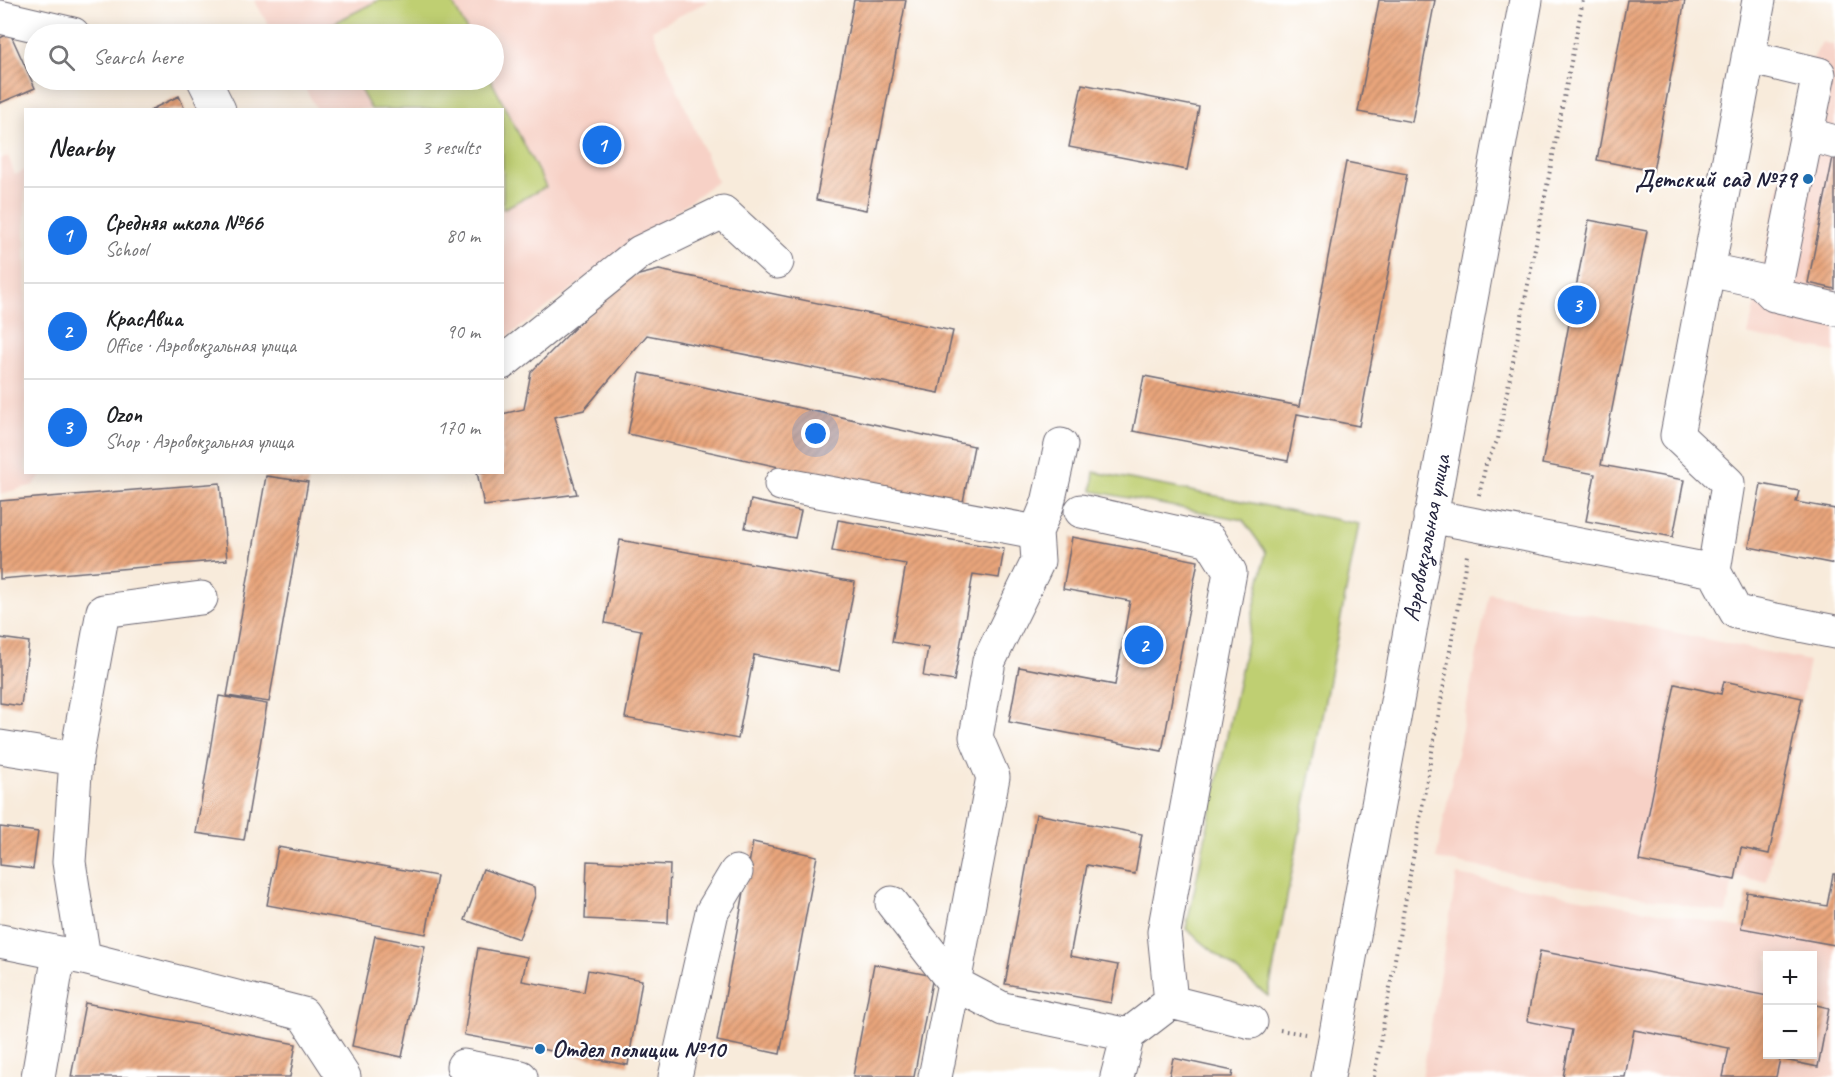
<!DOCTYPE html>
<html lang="en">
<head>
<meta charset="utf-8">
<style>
  body { margin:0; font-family:Caveat,sans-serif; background:#f2f2f2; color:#202124 }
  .controls { position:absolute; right:18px; bottom:18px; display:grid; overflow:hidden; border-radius:0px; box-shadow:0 3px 15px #0003 }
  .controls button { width:54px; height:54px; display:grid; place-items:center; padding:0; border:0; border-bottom:2px solid #e0e0e0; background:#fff; color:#202124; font:30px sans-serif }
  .you { position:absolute; left:816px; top:434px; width:21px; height:21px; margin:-15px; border:4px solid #fff; border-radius:50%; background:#1a73e8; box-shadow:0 0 0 9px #1a73e833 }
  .badge { display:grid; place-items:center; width:39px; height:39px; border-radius:50%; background:#1a73e8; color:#fff; font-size:20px; font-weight:700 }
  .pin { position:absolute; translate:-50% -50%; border:3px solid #fff; box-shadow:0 2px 6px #0006 }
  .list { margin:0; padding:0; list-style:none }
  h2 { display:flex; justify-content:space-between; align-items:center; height:78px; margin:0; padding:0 24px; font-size:26px }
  h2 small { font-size:20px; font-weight:400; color:#757577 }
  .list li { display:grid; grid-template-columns:39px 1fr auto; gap:18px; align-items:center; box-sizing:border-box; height:96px; padding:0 24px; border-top:2px solid #e0e0e0 }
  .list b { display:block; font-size:22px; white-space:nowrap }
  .list p { margin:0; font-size:20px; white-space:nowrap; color:#757577 }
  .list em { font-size:20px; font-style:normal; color:#757577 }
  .icon { flex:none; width:33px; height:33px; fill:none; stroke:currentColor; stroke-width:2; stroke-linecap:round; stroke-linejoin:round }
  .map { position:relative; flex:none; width:1835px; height:1077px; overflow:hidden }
  .search { position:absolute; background:#fff; box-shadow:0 3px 15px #0003; left:24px; top:24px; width:480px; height:66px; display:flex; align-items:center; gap:15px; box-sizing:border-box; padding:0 21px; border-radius:33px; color:#757577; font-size:22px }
  .panel { position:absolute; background:#fff; box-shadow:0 3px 15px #0003; left:24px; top:108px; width:480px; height:366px; border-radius:0px }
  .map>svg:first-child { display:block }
  .built { fill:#f7d1c6; fill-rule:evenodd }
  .green { fill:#bfcf72; stroke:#707856; stroke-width:1.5 }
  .building { fill:url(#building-hatch) }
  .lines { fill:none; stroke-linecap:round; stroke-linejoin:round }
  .minor-casing { stroke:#6d6873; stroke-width:35 }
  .path { stroke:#6d6873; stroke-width:4; stroke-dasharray:1.5 4.5; stroke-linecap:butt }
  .minor { stroke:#fff; stroke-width:33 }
  .poi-dot { fill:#1f6fb2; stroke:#fff; stroke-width:2 }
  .labels { text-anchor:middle; stroke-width:4.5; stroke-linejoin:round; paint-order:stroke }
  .poi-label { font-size:24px; font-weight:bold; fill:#22223b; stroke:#fff; text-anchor:end }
  .street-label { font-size:24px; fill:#22223b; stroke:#fff }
</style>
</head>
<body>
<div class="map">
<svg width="1835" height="1077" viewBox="0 0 1835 1077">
  <defs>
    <pattern id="building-hatch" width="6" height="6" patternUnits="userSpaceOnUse" patternTransform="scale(1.5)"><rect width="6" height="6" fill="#e9a57b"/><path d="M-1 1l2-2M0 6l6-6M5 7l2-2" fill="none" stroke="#bc8666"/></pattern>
  </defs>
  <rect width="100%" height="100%" fill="#fff"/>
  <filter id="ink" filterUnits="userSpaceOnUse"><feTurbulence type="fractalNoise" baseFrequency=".0167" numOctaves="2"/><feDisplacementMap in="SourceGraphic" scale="12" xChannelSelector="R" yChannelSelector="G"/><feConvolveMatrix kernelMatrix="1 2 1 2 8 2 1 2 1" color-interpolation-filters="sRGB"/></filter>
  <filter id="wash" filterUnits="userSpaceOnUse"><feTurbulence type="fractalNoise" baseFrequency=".008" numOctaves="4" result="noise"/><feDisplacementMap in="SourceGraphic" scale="24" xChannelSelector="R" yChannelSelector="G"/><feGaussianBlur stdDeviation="1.35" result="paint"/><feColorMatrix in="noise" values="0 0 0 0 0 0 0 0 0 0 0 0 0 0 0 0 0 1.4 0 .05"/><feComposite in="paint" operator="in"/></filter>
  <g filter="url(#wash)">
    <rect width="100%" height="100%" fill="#f8ebdb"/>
    <path class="built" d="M254 0H710L652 30 717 181 503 340 502 110 317 109 300 80H494V34H274Z
      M1822 42 1835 45V352L1748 335 1803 77Z
      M8 156 15 175 25 170 26 472 42 473 34 485 0 494V159Z
      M1489 593 1809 661 1767 882 1734 876 1726 913 1436 859Z
      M1457 875 1835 945V1077H1422ZM1768 956H1812V1054H1768Z"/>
    <path class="green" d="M379 0H451L469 34H332L328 26Z
      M355 80H491L546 187 503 209 502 110 371 109Z
      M1094 472 1359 524 1268 996 1186 929 1266 552 1243 520 1092 491Z"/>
    <g id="blocks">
      <path class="building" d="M854 0H906L866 210 816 200Z
        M1379 0H1435L1412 122 1358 112Z
        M1627 0H1685L1653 171 1597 160Z
        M10 33 35 88 0 103V38Z
        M1082 84 1199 107 1187 170 1069 147Z
        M179 96 185 110H150Z
        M1834 152 1835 153V289L1808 283Z
        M1346 162 1407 174 1359 426 1297 414 1288 461 1133 431 1144 376 1300 406Z
        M1589 220 1647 231 1601 465 1684 480 1673 537 1586 521 1595 474 1542 464Z
        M659 270 953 331 939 393 647 335 584 410 554 417 577 494 484 506 477 472H502V414L524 409 531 372 623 279Z
        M640 373 974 446 962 507 628 434Z
        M266 476 308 482 269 702 227 696Z
        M220 483 227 560 0 579V501Z
        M1761 484 1799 491 1796 502 1835 509V564L1749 547Z
        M751 500 801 511 795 538 745 528Z
        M838 520 1004 549 999 578 973 574 954 681 923 676 928 648 892 642 906 564 832 551Z
        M1072 537 1198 561 1162 751 1009 722 1019 667 1115 685 1130 601 1063 589Z
        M620 540 855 582 839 671 754 655 738 739 625 718 641 630 605 623Z
        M0 638 29 642 21 706 0 703Z
        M1724 681 1802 698 1769 854 1741 848 1735 880 1639 861 1675 684 1721 694Z
        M219 696 267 704 244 840 196 833Z
        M1036 814 1142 834 1135 874 1087 865 1070 956 1118 965 1111 1003 1005 984Z
        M0 827 38 832 33 869 0 865Z
        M753 842 817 856 780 1054 717 1041Z
        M278 847 437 876 426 934 267 905Z
        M587 861 670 865 668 923 585 919Z
        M483 869 534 887 535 896 519 939 465 920Z
        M1833 874H1835V945L1741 928 1747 892 1827 906Z
        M375 936 425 946 402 1057 352 1046Z
        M478 948 527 957 522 981 584 992 588 970 642 980 628 1065 464 1035Z
        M1540 951 1768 996V1054H1812V1004L1829 1008 1818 1067 1780 1059 1776 1077H1723L1729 1048 1634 1030 1625 1077H1563L1572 1030 1527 1021Z
        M874 964 933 976 914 1077 853 1076Z
        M85 1003 296 1044 290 1077H71Z
        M1173 1058 1233 1071 1232 1077H1169Z"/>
    </g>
  </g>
  <g filter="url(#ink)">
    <use href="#blocks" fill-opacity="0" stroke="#6d6873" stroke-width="1.5"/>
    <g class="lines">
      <defs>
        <path id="minor" d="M0 17 73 34
          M204 80 219 110
          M1806 134 1835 142
          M1709 270 1760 281 1774 295 1819 74 1748 57
          M1774 295 1835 309
          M502 363 640 252 723 212 777 262
          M1061 445 1048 503 1036 532 1038 561 989 661 976 737 993 777 954 983 1003 1009 1128 1035
          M781 484 1036 532
          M1081 511 1210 540 1230 572 1164 932 1171 1002
          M1430 516 1714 571 1736 612 1835 632
          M1714 571 1728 483 1677 435 1759 0
          M0 747 76 759
          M892 903 954 983 935 1077
          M0 941 84 958 303 1014 344 1077
          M84 958 69 862 76 759 103 611 201 598
          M463 1066 521 1077
          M38 1077 59 954
          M675 1077 712 912 736 872
          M1117 1077 1128 1035 1171 1002 1251 1022
          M1328 1077 1526 0"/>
      </defs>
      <use href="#minor" class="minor-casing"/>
      <path class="path" d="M1479 495 1486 464 1498 439 1583 0
        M1280 1030 1305 1034
        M1374 1077 1467 555"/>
      <use href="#minor" class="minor"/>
    </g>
  </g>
  <g class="poi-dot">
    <circle cx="1808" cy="179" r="6"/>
    <circle cx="540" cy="1049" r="6"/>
  </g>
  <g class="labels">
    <g class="poi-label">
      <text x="1796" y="187">Детский сад №79</text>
      <text x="552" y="1057" text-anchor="start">Отдел полиции №10</text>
    </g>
    <g class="street-label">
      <text transform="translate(1426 538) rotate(-79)" y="8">Аэровокзальная улица</text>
    </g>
  </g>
</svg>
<div class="controls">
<button>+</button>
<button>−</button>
</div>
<div class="you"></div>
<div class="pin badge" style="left:602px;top:145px">1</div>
<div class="pin badge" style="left:1144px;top:645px">2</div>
<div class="pin badge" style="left:1577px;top:305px">3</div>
<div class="search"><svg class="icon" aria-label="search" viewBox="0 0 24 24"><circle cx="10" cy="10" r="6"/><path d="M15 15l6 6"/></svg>Search here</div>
<section class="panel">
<h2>Nearby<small>3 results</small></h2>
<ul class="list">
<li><span class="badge">1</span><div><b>Средняя школа №66</b><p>School</p></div><em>80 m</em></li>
<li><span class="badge">2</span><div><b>КрасАвиа</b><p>Office · Аэровокзальная улица</p></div><em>90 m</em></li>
<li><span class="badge">3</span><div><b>Ozon</b><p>Shop · Аэровокзальная улица</p></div><em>170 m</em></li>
</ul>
</section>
</div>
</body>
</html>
